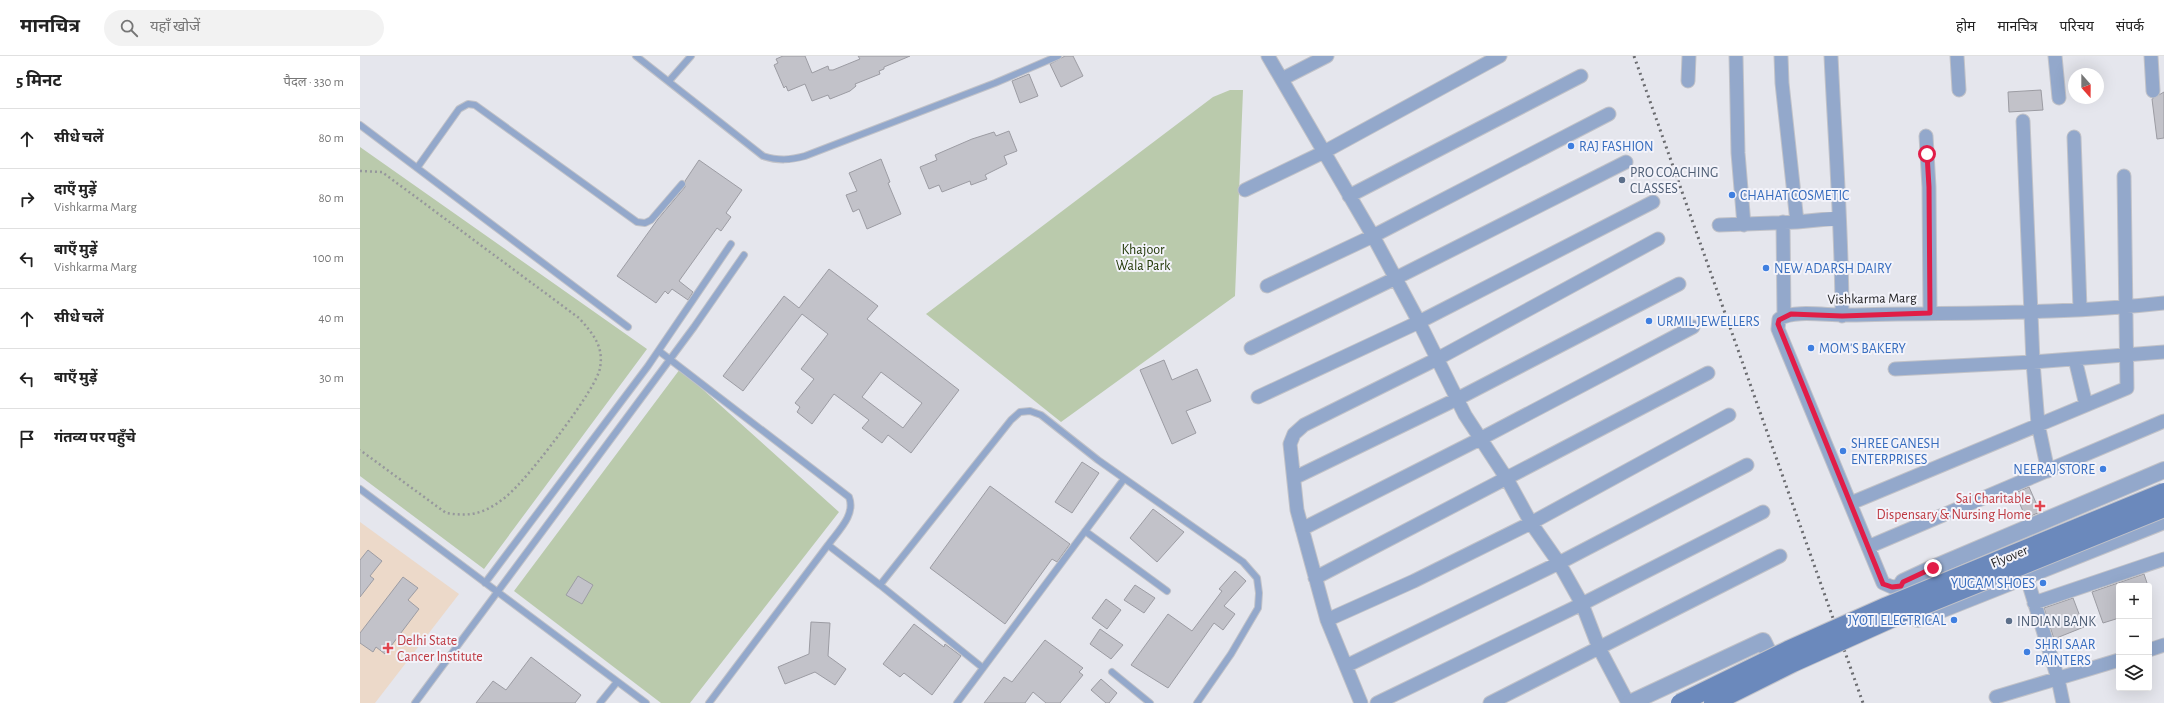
<!DOCTYPE html>
<html lang="hi">
<head>
<meta charset="utf-8">
<style>
  body { margin:0; font-family:"Alegreya Sans","Noto Sans Devanagari",sans-serif; background:#f2f2f2; color:#222 }
  .controls { position:absolute; right:12px; bottom:12px; display:grid; overflow:hidden; border-radius:4px; box-shadow:0 4px 16px #0002 }
  .controls button { width:36px; height:36px; display:grid; place-items:center; padding:0; border:0; border-bottom:1px solid #e0e0e0; background:#fff; color:#222; font:20px sans-serif }
  .compass { position:absolute; left:1708px; top:12px; width:36px; height:36px; border-radius:50%; background:#fff; box-shadow:0 4px 16px #0002; rotate:159deg }
  .stop { position:absolute; width:12px; height:12px; margin:-9px; border:3px solid #e11d48; border-radius:50%; background:#fff }
  .stop.end { background:#e11d48; border-color:#fff; box-shadow:0 1px 4px #0008 }
  .list { margin:0; padding:0; list-style:none }
  h2 { display:flex; justify-content:space-between; align-items:center; height:52px; margin:0; padding:0 16px; font-size:17px }
  h2 small { font-size:13px; font-weight:400; color:#767676 }
  .list li { display:grid; grid-template-columns:26px 1fr auto; gap:12px; align-items:center; box-sizing:border-box; height:60px; padding:0 16px; border-top:1px solid #e0e0e0 }
  .list b { display:block; font-size:15px; white-space:nowrap }
  .list p { margin:0; font-size:13px; white-space:nowrap; color:#767676 }
  .list em { font-size:13px; font-style:normal; color:#767676 }
  .icon { flex:none; width:22px; height:22px; fill:none; stroke:currentColor; stroke-width:2; stroke-linecap:round; stroke-linejoin:round }
  .map { position:relative; flex:none; width:1804px; height:647px; overflow:hidden }
  header { display:flex; align-items:center; gap:24px; box-sizing:border-box; height:56px; padding:0 20px; background:#fff; border-bottom:1px solid #e0e0e0 }
  header strong { font-size:19px }
  nav { display:flex; gap:22px; margin-inline-start:auto; font-size:14px }
  .search { width:280px; height:36px; background:#f2f2f2; display:flex; align-items:center; gap:10px; box-sizing:border-box; padding:0 14px; border-radius:22px; color:#767676; font-size:15px }
  main { display:flex }
  aside { flex:1; background:#fff }
  .map>svg:first-child { display:block }
  .medical { fill:#ecd9c9 }
  .green { fill:#bacaac }
  .building { fill:#c2c2c9; stroke:#9c9ca3; fill-rule:evenodd }
  .lines { fill:none; stroke-linecap:round; stroke-linejoin:round }
  .service-casing { stroke:#c1c2c8; stroke-width:8 }
  .minor-casing { stroke:#c1c2c8; stroke-width:15 }
  .tertiary-casing { stroke:#c1c2c8; stroke-width:18 }
  .path { stroke:#96979c; stroke-width:2.5; stroke-dasharray:2 3; stroke-linecap:butt }
  .service { stroke:#93a8cb; stroke-width:6 }
  .minor { stroke:#93a8cb; stroke-width:13 }
  .tertiary { stroke:#93a8cb; stroke-width:16 }
  .rail { stroke:#6b6c70; stroke-width:3; stroke-dasharray:2 4; stroke-linecap:butt }
  .secondary-bridge-casing { stroke:#c1c2c8; stroke-width:20; stroke-linecap:butt }
  .secondary-bridge { stroke:#6b89bc; stroke-width:18 }
  .route { stroke:#e11d48; stroke-width:5 }
  .shop-dot { fill:#3f7fe0; stroke:#f3f3fa; stroke-width:1.5 }
  .service-dot { fill:#5c6f8a; stroke:#f3f3fa; stroke-width:1.5 }
  .health-dot { fill:#e0444e; stroke:#f3f3fa; stroke-width:1.5 }
  .labels { text-anchor:middle; stroke-width:4; stroke-linejoin:round; paint-order:stroke }
  .shop-label { font-size:14px; fill:#366cbe; stroke:#f3f3fa; text-anchor:start }
  .service-label { font-size:14px; fill:#4e5e75; stroke:#f3f3fa; text-anchor:start }
  .park-label { font-size:14px; fill:#223807; stroke:#f3f3fa }
  .street-label { font-size:14px; fill:#1f1f21; stroke:#f3f3fa }
  .health-label { font-size:14px; fill:#be3a42; stroke:#f3f3fa; text-anchor:end }
</style>
</head>
<body>
<header>
<strong>मानचित्र</strong>
<div class="search"><svg class="icon" aria-label="search" viewBox="0 0 24 24"><circle cx="10" cy="10" r="6"/><path d="M15 15l6 6"/></svg>यहाँ खोजें</div>
<nav><a>होम</a><a>मानचित्र</a><a>परिचय</a><a>संपर्क</a></nav>
</header>
<main>
<aside>
<h2>5 मिनट<small>पैदल · 330 m</small></h2>
<ul class="list">
<li><svg class="icon" aria-label="ahead" viewBox="0 0 24 24"><path d="M12 20V5M6 11l6-6 6 6"/></svg><div><b>सीधे चलें</b></div><em>80 m</em></li>
<li><svg class="icon" aria-label="right" viewBox="0 0 24 24"><path d="M7 20v-9h11M14 6l5 5-5 5"/></svg><div><b>दाएँ मुड़ें</b><p>Vishkarma Marg</p></div><em>80 m</em></li>
<li><svg class="icon" aria-label="left" viewBox="0 0 24 24"><path d="M17 20v-9H6M10 6l-5 5 5 5"/></svg><div><b>बाएँ मुड़ें</b><p>Vishkarma Marg</p></div><em>100 m</em></li>
<li><svg class="icon" aria-label="ahead" viewBox="0 0 24 24"><path d="M12 20V5M6 11l6-6 6 6"/></svg><div><b>सीधे चलें</b></div><em>40 m</em></li>
<li><svg class="icon" aria-label="left" viewBox="0 0 24 24"><path d="M17 20v-9H6M10 6l-5 5 5 5"/></svg><div><b>बाएँ मुड़ें</b></div><em>30 m</em></li>
<li><svg class="icon" aria-label="arrive" viewBox="0 0 24 24"><path d="M6 21V4h12l-3 4 3 4H6"/></svg><div><b>गंतव्य पर पहुँचे</b></div></li>
</ul>
</aside>
<div class="map">
<svg width="1804" height="647" viewBox="0 0 1804 647">
  <rect width="100%" height="100%" fill="#e5e6ed"/>
  <path class="medical" d="M0 466 99 538 15 647H0Z"/>
  <path class="green" d="M870 34H883L875 240 701 366 566 258 853 41Z
    M0 91 287 293 124 513 0 420Z
    M320 313 479 456 330 647H301L154 535Z"/>
  <path class="building" d="M423 0H445L452 17 468 10 469 14H473L500 3 498 0H550L524 11V13L519 15 520 18 495 28 496 30 490 35 470 43 468 39 452 45 445 28 428 35 426 30 424 32 414 9 418 7 416 3Z
    M705 0H713L723 20 701 31 690 8Z
    M669 18 678 40 660 47 652 25Z
    M1681 34 1683 54 1649 56 1648 36Z
    M1804 36V82L1797 83 1792 43Z
    M649 75 657 95 644 100 647 108 625 119 627 123 611 129 610 125 582 136 579 129 569 133 560 111 577 104 575 99 612 83 634 76 636 80Z
    M521 103 530 126 528 127 541 158 507 173 499 153 493 156 486 139 497 135 489 117Z
    M339 104 382 134 366 157 371 161 361 175 357 172 319 225 333 236 328 244 312 233 308 238 305 235 296 247 257 220 298 163 325 131V125Z
    M469 213 518 250 507 263 599 334 551 397 528 379 522 387 502 372 509 364 474 338 452 368 437 356 440 351 435 347 454 323 441 313 468 278 442 258 383 335 363 320 424 240 439 252ZM521 316 562 347 543 372 502 341Z
    M804 304 812 324 837 313 851 345 826 355 836 377 812 388 780 314Z
    M722 406 739 417 712 457 695 446Z
    M630 430 710 488 697 506 692 503 645 568 570 512Z
    M1669 431 1680 456 1666 462 1655 437Z
    M793 453 824 476 797 506 770 482Z
    M8 494 22 505 10 520 14 523 0 541V504Z
    M875 515 886 525 864 550 875 558 863 574 854 567 808 632 771 609 808 558 832 575 862 535 859 533Z
    M1784 518 1788 530H1759V562L1743 567 1732 536Z
    M218 520 233 529 222 548 206 539Z
    M43 521 58 532 48 544 59 553 25 598 16 591 13 596 0 587V577Z
    M775 529 795 542 784 557 764 544Z
    M1713 542 1724 571 1694 583 1684 552Z
    M746 543 761 554 747 573 732 562Z
    M451 566 470 567 468 600 486 613 475 629 455 616 425 628 418 611 449 598Z
    M554 568 584 591 585 588 601 600 572 639 544 617 540 621 523 608Z
    M740 573 763 589 751 603 730 588Z
    M685 584 723 612 719 616 723 619 700 647H686L673 636 665 647H624L644 621 652 626Z
    M171 601 221 639 215 647H116L133 625 146 634Z
    M741 623 757 637 749 647H746L731 634Z"/>
  <g class="lines">
    <defs>
      <path id="service" d="M276 0 403 100C419 105 430 104 445 100L635 27 698 0
        M309 25 331 0
        M0 69 268 271
        M57 112 99 53 108 48 115 49 277 166 285 167 291 164 322 128
        M299 295 489 441C496 459 478 475 468 489
        M0 433 286 647
        M725 475 807 535
        M125 527 288 310 371 188
        M520 529 651 364 660 356 670 355 681 359 738 404 883 506 897 522 899 537 898 552 871 598 837 647
        M752 616 790 647
        M55 647 334 271 384 199
        M240 647 257 626
        M349 647 468 489 520 529 623 612
        M597 647 764 423"/>
      <path id="minor" d="M908 0 1013 180 1059 266 1105 359 1147 423 1171 467 1199 507 1222 548 1239 592 1268 647
        M1376 0 1378 97 1384 169
        M1421 0 1422 27 1437 166
        M1471 0C1475 86 1482 173 1482 260
        M1597 0 1599 34
        M1695 0 1699 42
        M1791 0 1793 35
        M922 23 967 0
        M1328 25 1329 0
        M1663 65 1673 306 1678 368 1688 415
        M1566 80 1569 131 1570 257
        M1714 81 1720 253
        M885 134 964 96 1140 0
        M989 140 1221 20
        M1423 166 1424 260
        M1359 169 1437 166 1478 162
        M907 230 1013 180 1249 58
        M891 292 1036 222 1266 106
        M1715 303 1726 349
        M1535 313 1673 306 1804 296
        M898 341 1059 266 1293 146
        M934 422 1097 343 1319 228
        M1491 447 1767 332 1764 120
        M942 473 1120 383 1333 271
        M1508 491 1804 365
        M1666 519 1698 623 1703 647
        M955 522 1348 317
        M1541 530 1532 531 1523 527 1418 273 1419 263C1435 253 1469 260 1488 259 1593 256 1699 259 1804 247
        M1674 547 1804 503
        M967 564 1054 525 1171 467 1369 359
        M1789 594 1804 589
        M986 610 1199 507 1387 409
        M1636 641 1759 604
        M1001 647 967 564 937 454 930 388 934 378 944 369 1077 303 1298 183
        M1017 647 1222 548 1403 456
        M1130 647 1420 500"/>
      <path id="tertiary" d="M1804 414 1573 512 1543 526 1541 530 1551 560 1558 563 1804 465
        M1270 647 1403 585 1417 614"/>
    </defs>
    <use href="#service" class="service-casing"/>
    <use href="#minor" class="minor-casing"/>
    <use href="#tertiary" class="tertiary-casing"/>
    <path class="path" d="M0 115 22 116 219 262C233 278 244 290 240 312 237 332 175 412 158 429 149 439 137 449 125 454 112 460 99 459 86 457L0 394"/>
    <use href="#service" class="service"/>
    <use href="#minor" class="minor"/>
    <use href="#tertiary" class="tertiary"/>
    <path class="rail" d="M1274 0 1503 647"/>
    <defs>
      <path id="secondary-bridge" d="M1320 647 1428 594 1527 550 1804 436
        M1353 647 1433 607 1533 562 1804 452"/>
    </defs>
    <use href="#secondary-bridge" class="secondary-bridge-casing"/>
    <use href="#secondary-bridge" class="secondary-bridge"/>
  </g>
  <g class="lines">
    <path class="route" d="M1567 98 1569 131 1570 257 1482 260 1431 258 1419 264 1418 268 1523 528 1532 531 1541 530 1543 526 1573 512"/>
  </g>
  <g class="shop-dot">
    <circle cx="1211" cy="90" r="4"/>
    <circle cx="1372" cy="139" r="4"/>
    <circle cx="1406" cy="212" r="4"/>
    <circle cx="1289" cy="265" r="4"/>
    <circle cx="1451" cy="292" r="4"/>
    <circle cx="1483" cy="395" r="4"/>
    <circle cx="1743" cy="413" r="4"/>
    <circle cx="1683" cy="527" r="4"/>
    <circle cx="1594" cy="564" r="4"/>
    <circle cx="1667" cy="596" r="4"/>
  </g>
  <g class="service-dot">
    <circle cx="1262" cy="124" r="4"/>
    <circle cx="1649" cy="565" r="4"/>
  </g>
  <g class="health-dot">
    <path d="M1678 444h4v4h4v4h-4v4h-4v-4h-4v-4h4z"/>
    <path d="M26 586h4v4h4v4h-4v4h-4v-4h-4v-4h4z"/>
  </g>
  <g class="labels">
    <g class="shop-label">
      <text x="1219" y="95">RAJ FASHION</text>
      <text x="1380" y="144">CHAHAT COSMETIC</text>
      <text x="1414" y="217">NEW ADARSH DAIRY</text>
      <text x="1297" y="270">URMIL JEWELLERS</text>
      <text x="1459" y="297">MOM'S BAKERY</text>
      <text x="1491" y="392">SHREE GANESH<tspan x="1491" dy="16">ENTERPRISES</tspan></text>
      <text x="1735" y="418" text-anchor="end">NEERAJ STORE</text>
      <text x="1675" y="532" text-anchor="end">YUGAM SHOES</text>
      <text x="1586" y="569" text-anchor="end">JYOTI ELECTRICAL</text>
      <text x="1675" y="593">SHRI SAAR<tspan x="1675" dy="16">PAINTERS</tspan></text>
    </g>
    <g class="service-label">
      <text x="1270" y="121">PRO COACHING<tspan x="1270" dy="16">CLASSES</tspan></text>
      <text x="1657" y="570">INDIAN BANK</text>
    </g>
    <g class="park-label">
      <text x="783" y="198">Khajoor<tspan x="783" dy="16">Wala Park</tspan></text>
    </g>
    <g class="street-label">
      <text transform="translate(1512 242) rotate(-1)" y="5">Vishkarma Marg</text>
      <text transform="translate(1649 500) rotate(-22)" y="5">Flyover</text>
    </g>
    <g class="health-label">
      <text x="1671" y="447">Sai Charitable<tspan x="1671" dy="16">Dispensary &amp; Nursing Home</tspan></text>
      <text x="37" y="589" text-anchor="start">Delhi State<tspan x="37" dy="16">Cancer Institute</tspan></text>
    </g>
  </g>
</svg>
<div class="controls">
<button>+</button>
<button>−</button>
<button><svg class="icon" aria-label="layers" viewBox="0 0 24 24"><path d="M12 4l9 5-9 5-9-5zM3 14l9 5 9-5"/></svg></button>
</div>
<svg class="compass" viewBox="-18 -18 36 36"><path d="M0-13l5 13h-10z" fill="#e53935"/><path d="M0 13l5-13h-10z" fill="#767676"/></svg>
<div class="stop" style="left:1567px;top:98px"></div>
<div class="stop end" style="left:1573px;top:512px"></div>
</div>
</main>
</body>
</html>
